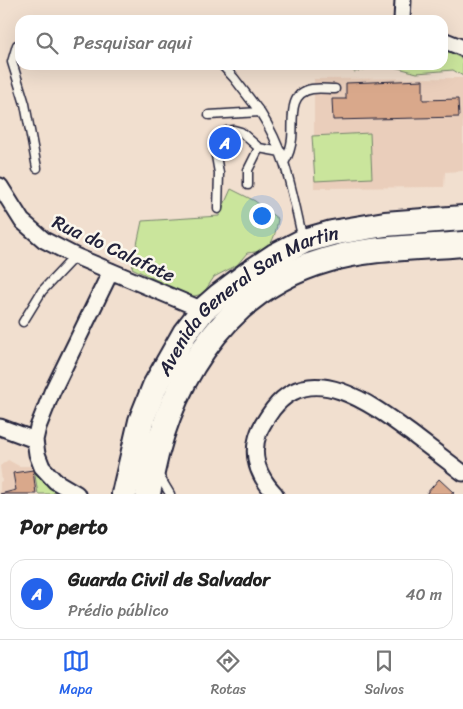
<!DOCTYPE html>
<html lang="pt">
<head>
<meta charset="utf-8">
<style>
  body { margin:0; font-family:Sriracha,sans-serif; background:#f6f6f6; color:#222 }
  .you { position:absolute; left:261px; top:215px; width:18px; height:18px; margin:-12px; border:4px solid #fff; border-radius:50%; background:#1a73e8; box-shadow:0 0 0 8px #1a73e833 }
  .badge { display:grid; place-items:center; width:32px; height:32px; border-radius:50%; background:#2563eb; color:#fff; font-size:16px; font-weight:700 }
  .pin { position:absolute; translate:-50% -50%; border:2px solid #fff; box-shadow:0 1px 5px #0006 }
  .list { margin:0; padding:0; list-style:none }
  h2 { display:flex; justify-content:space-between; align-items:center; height:65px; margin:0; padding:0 20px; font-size:21px }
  h2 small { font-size:16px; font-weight:400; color:#767676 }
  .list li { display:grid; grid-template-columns:32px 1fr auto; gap:15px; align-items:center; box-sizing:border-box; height:70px; margin:0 10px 10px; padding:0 10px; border:1px solid #e0e0e0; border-radius:15px }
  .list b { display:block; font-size:19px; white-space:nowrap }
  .list p { margin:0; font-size:16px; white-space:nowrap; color:#767676 }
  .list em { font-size:16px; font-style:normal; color:#767676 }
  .icon { flex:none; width:28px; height:28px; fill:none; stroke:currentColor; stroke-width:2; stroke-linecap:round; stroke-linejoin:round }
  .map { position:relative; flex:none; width:463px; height:494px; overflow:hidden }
  .search { position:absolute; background:#fff; box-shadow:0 5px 20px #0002; left:15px; right:15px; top:15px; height:55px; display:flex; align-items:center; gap:12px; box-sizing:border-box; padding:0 18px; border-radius:15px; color:#767676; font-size:19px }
  .sheet { height:145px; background:#fff }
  nav { display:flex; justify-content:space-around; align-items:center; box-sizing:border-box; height:70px; border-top:1px solid #e0e0e0; background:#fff; font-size:14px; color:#767676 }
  nav a { display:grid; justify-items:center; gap:2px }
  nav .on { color:#2563eb }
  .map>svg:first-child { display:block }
  .built { fill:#eacebb }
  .green { fill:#cae59c; stroke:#76846c }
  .building { fill:#d9a88b; stroke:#22223b }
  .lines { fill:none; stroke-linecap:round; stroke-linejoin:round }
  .service-casing { stroke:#22223b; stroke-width:11 }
  .minor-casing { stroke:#22223b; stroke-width:19 }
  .primary-casing { stroke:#22223b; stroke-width:28 }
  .service { stroke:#fbf7ec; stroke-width:8 }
  .minor { stroke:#fbf7ec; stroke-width:15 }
  .primary { stroke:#fbf7ec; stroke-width:24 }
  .labels { text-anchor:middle; stroke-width:5; stroke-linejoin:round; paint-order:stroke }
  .street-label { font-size:19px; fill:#22223b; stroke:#fbf7ec }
</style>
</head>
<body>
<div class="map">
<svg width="463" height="494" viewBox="0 0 463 494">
  <rect width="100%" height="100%" fill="#f1dfcf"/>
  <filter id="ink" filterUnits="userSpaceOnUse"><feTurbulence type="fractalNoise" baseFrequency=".02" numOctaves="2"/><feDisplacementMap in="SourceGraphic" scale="10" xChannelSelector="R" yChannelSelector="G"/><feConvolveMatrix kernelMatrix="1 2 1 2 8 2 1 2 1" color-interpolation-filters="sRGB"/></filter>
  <g filter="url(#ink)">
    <path class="built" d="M463 78V171L445 172 444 187 314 188V79Z
      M8 460 19 466H36L57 490V494H0V482L2 481 0 466Z"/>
    <path class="green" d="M443 49 463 59V76L453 70 417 73 387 65H443Z
      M351 65H384L354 72Z
      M370 133 372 178 315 181 312 136Z
      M231 189 255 201 278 219C274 241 272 251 247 253L237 265 214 277 203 294 190 297 132 268 142 221 219 216Z
      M34 469 54 491V494H38Z"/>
    <path class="building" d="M423 80V100L458 99 459 117 333 120 332 99H346V83Z
      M33 470 36 494H0L16 490 13 473Z
      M439 479 454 493 453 494H426Z"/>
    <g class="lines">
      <defs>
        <path id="service" d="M20 44 17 45 12 62 25 104 37 168
          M222 65 234 78 260 112
          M209 115 260 112C287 154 292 193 303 240
          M285 161C289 154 291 147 292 139 294 121 287 93 312 89 319 88 328 89 335 89
          M248 185V170L259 148
          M218 209 219 173 215 150 217 141 221 136 227 131 234 130 241 132 259 148 281 152
          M23 322 42 291 75 256
          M158 474 170 494"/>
        <path id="minor" d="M402 20 403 0
          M443 40 463 48
          M0 186 22 221 44 240 75 256 203 310
          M0 427 35 440
          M77 494 55 481 42 467 37 454 35 440 38 427 52 392 111 271
          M275 494C258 476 250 456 259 432 262 424 268 416 273 409 312 358 374 406 412 434 429 447 446 460 463 473"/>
        <g id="primary">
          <path id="s1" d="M124 494 141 421 155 386 185 333 203 310 219 296 248 274 275 256 304 241 332 233 385 224 463 218"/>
          <path d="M148 494C164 391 220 290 327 260 370 247 418 248 463 244"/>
        </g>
      </defs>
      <use href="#service" class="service-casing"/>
      <use href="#minor" class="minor-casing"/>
      <use href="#primary" class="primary-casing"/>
      <use href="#service" class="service"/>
      <use href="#minor" class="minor"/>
      <use href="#primary" class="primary"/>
    </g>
  </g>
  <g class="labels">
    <g class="street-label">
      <text transform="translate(114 248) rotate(25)" y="7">Rua do Calafate</text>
      <text dy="7" stroke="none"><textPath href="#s1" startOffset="244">Avenida General San Martin</textPath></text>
    </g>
  </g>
</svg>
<div class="you"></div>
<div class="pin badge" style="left:225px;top:143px">A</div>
<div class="search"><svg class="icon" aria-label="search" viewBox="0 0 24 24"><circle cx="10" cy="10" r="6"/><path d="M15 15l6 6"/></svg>Pesquisar aqui</div>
</div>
<section class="sheet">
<h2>Por perto<small></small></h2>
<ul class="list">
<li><span class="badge">A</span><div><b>Guarda Civil de Salvador</b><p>Prédio público</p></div><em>40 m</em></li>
</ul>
</section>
<nav>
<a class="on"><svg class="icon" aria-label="map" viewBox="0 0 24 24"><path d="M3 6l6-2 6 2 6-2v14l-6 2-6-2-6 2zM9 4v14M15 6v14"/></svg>Mapa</a>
<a><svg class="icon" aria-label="directions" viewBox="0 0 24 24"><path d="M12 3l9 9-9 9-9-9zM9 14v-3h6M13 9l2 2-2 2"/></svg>Rotas</a>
<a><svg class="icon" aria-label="saved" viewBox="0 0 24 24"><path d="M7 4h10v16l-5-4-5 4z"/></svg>Salvos</a>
</nav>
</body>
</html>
